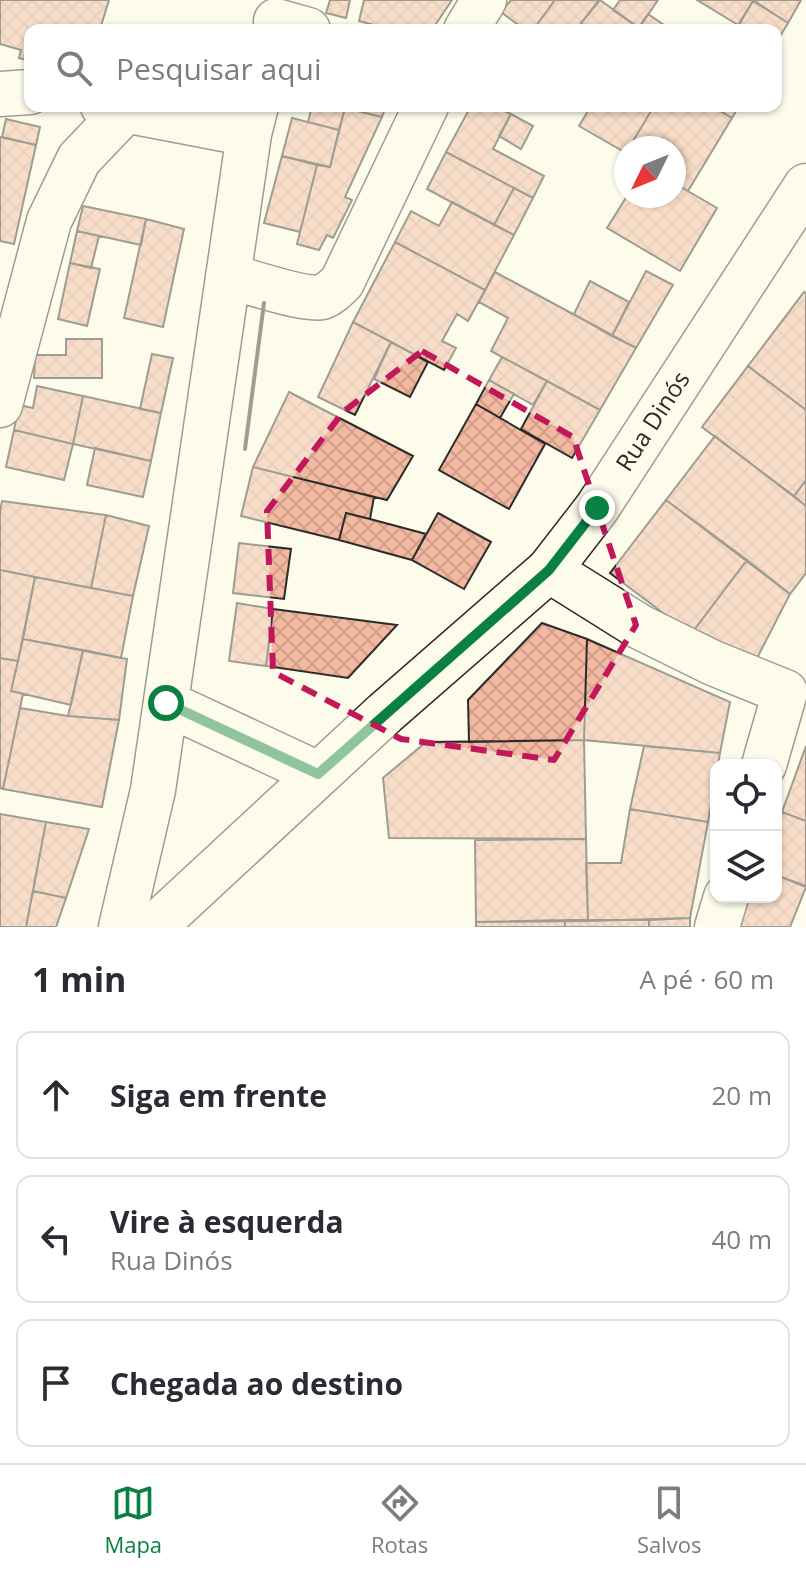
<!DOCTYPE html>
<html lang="pt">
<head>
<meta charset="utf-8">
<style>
  body { margin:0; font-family:"Open Sans",sans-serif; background:#f7f7f7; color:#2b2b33 }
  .controls { position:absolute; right:24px; bottom:24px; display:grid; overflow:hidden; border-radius:16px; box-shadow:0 2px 6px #0004 }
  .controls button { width:72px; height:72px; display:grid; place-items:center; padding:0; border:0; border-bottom:2px solid #e1e1e2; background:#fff; color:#2b2b33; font:40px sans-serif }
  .compass { position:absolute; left:614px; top:136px; width:72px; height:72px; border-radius:50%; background:#fff; box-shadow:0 2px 6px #0004; rotate:227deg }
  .stop { position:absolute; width:24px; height:24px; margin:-18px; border:6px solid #0b8043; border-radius:50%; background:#fff }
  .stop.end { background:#0b8043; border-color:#fff; box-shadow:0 2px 8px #0008 }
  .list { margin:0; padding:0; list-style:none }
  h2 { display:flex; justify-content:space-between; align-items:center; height:104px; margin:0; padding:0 32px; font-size:34px }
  h2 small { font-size:26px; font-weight:400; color:#7c7c81 }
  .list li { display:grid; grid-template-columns:52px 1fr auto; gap:24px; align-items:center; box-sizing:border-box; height:128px; margin:0 16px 16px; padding:0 16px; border:2px solid #e1e1e2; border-radius:16px }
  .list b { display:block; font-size:30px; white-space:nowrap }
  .list p { margin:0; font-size:26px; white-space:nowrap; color:#7c7c81 }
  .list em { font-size:26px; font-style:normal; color:#7c7c81 }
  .icon { flex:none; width:44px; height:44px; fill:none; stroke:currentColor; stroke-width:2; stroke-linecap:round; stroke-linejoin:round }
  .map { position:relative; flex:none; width:806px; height:927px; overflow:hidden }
  .search { position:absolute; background:#fff; box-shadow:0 2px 6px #0004; left:24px; right:24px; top:24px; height:88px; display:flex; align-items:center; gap:20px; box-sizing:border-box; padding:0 28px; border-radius:16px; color:#7c7c81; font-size:30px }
  .sheet { height:536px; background:#fff }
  nav { display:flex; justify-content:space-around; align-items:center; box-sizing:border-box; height:112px; border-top:2px solid #e1e1e2; background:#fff; font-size:22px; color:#7c7c81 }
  nav a { display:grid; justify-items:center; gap:4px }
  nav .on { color:#0b8043 }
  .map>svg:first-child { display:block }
  .building { fill:url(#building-cross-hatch); stroke:#2b2b2b; stroke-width:2 }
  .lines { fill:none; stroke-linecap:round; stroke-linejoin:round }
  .street-casing { stroke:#2b2b2b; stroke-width:47 }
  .secondary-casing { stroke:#2b2b2b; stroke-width:47 }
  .street { stroke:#fdfbea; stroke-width:44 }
  .secondary { stroke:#fdfbea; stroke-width:44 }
  .wall { stroke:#2b2b2b; stroke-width:4 }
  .route { stroke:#0b8043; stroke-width:10 }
  .marked { fill:none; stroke:#c2185b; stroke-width:6; stroke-dasharray:16 10; stroke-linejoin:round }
  .labels { text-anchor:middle; stroke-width:6; stroke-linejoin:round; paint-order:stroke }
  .street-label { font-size:24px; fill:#2b2b2b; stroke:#fdfbea }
</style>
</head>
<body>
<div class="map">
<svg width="806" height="927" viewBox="0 0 806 927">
  <defs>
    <pattern id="building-cross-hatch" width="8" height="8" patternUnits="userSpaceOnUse" patternTransform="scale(2)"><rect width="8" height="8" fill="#f2b8a0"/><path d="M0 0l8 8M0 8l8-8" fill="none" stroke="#d09e8a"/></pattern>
  </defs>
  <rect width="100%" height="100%" fill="#fdfbea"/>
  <path class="building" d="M0 0H109L101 26 110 29 30 30V61L19 58 21 50 0 44Z
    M330 0H350L346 18 326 13Z
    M364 0H452L432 30H393L359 21Z
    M511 0H555L533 30H525L501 12Z
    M555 0H599L581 23 589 30H533Z
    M600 0 639 28 637 30H589L581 23Z
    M620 0H658L639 28 613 10Z
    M697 0H751L753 1 738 25Z
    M753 0H801L788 23Z
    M753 1 788 23 776 43V30H736Z
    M648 14 667 27 665 30H637Z
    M312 106H386L382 117 345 108 339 130 308 122Z
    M471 106H494L511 114 493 149 544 176 533 198 446 152Z
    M591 106H654L629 148H626V153L579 126Z
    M654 106 666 111 669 106H712L732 118 688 191 674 183V148H629Z
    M712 106H739L732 118Z
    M345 108 382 117 345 197 352 200 333 238 327 235 319 250 297 244 317 165 330 167Z
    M511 114 533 126 521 149 499 136Z
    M292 118 339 130 330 167 282 156Z
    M6 119 40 127 36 145 2 137Z
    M0 137 36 145 14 244 0 241Z
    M446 152 514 188 494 225 427 189Z
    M282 156 317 165 300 232 264 223Z
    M674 183 717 208 680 271 607 228 627 196H674Z
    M514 188 533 198 514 235 494 225Z
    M452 202 514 235 485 290 395 242 411 211 439 226Z
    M83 206 146 219 141 245 77 231Z
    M146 219 184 229 163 327 124 318Z
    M77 231 99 236 91 268 70 263Z
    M395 242 485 290 468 321 457 314 442 341 456 348 444 370 353 322Z
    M70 263 100 269 87 326 58 319Z
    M646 271 673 285 636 348 612 336Z
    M495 272 636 348 600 410 491 351 508 318 479 302Z
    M590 281 629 302 612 336 574 314Z
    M804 292 806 293V410L748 366Z
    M353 322 391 342 355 415 318 397Z
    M66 339H102V378H34L35 355H66Z
    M391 342 428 362 410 397 374 379Z
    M152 354 173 358 161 413 140 409Z
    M502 357 547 381 533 405 489 380Z
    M748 366 806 410V480L794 496 702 427Z
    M489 380 514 394 500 418 476 404Z
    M547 381 600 410 572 458 521 429Z
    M37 386 83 396 73 444 14 430 19 405 33 408Z
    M289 392 413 456 387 500 253 467Z
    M83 396 161 413 151 461 73 444Z
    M476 404 545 444 509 509 439 470Z
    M14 430 73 444 64 480 6 467Z
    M715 436 806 506V573L790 594 666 500Z
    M95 448 151 461 143 497 87 485Z
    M253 467 374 497 370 519 346 513 339 540 241 516Z
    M806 480V506L794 496Z
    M666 500 747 560 691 634 610 573Z
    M2 501 106 515 91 588 0 570V511Z
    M346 513 370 519 426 534 412 560 339 540Z
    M438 513 491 542 464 589 412 560Z
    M106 515 149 526 133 596 91 588Z
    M239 543 291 549 284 599 233 593Z
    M747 560 790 594 755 662 691 634Z
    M0 570 35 577 18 661 0 658Z
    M35 577 133 596 121 658 23 639Z
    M237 603 273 609 266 666 229 661Z
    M273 609 397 625 348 678 266 666Z
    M542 623 587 639 584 740 469 742 468 700Z
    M23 639 83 650 71 705 11 691Z
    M587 639 730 702 720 753 584 740Z
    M83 650 127 659 119 720 68 716Z
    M0 658 18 661 11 691 23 694 3 789 0 788Z
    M20 708 68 716 119 720 102 807 3 789Z
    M584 740 586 839 389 838 383 778 426 742Z
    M644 746 720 753 708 822 630 809Z
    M806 746V821L782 812Z
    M630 809 708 822 690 918 588 921 586 863H621Z
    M782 812 806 821V886L776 875V827Z
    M0 814 46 822 26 927H0Z
    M46 822 89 829 66 898 33 891Z
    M586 839 588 921 476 922 475 840Z
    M776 875 806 887 790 927H738L749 897H776Z
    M33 891 66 898 56 927H26Z
    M690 918V927H649V920Z
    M565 920H649V927H565Z
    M565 920V927H476V922Z"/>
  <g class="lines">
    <defs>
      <path id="street" d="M276 21 308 30
        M466 30 484 0
        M0 94 30 92
        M103 106 249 134
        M228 276C248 281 304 301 322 297 330 294 336 288 342 282L426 106
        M0 405 49 221 79 159 125 111
        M549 570 640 627 713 663 785 692 764 765
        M166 703 318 774
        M121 927 153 790 249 134 256 106
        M717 927 726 897"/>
      <g id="secondary">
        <path id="s1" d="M154 927 385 713 549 570 597 508 806 186"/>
      </g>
    </defs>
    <use href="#street" class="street-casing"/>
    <use href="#secondary" class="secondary-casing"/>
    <use href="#street" class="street"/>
    <use href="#secondary" class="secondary"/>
    <path class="wall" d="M245 449 264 303"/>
  </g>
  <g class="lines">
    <path class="route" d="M166 703 318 774 549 570 597 508"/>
  </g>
  <path d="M0 0H806V927H0ZM422 351 573 437 636 625 554 760 401 739 273 672 267 511 343 412Z" fill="#fdfbea" fill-opacity=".55" fill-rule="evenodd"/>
  <path class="marked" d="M422 351 573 437 636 625 554 760 401 739 273 672 267 511 343 412Z"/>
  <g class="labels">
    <g class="street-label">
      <text dy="8" stroke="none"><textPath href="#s1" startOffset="714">Rua Dinós</textPath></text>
    </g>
  </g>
</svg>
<div class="controls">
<button><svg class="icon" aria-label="locate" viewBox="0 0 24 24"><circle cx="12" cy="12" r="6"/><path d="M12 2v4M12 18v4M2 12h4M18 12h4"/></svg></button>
<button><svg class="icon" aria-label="layers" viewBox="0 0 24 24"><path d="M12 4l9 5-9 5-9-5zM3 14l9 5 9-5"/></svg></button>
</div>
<svg class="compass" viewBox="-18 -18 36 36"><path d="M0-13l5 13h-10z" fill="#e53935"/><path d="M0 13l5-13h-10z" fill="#7c7c81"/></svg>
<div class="stop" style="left:166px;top:703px"></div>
<div class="stop end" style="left:597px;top:508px"></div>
<div class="search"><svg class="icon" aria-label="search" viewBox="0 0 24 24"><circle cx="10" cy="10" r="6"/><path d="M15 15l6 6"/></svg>Pesquisar aqui</div>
</div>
<section class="sheet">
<h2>1 min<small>A pé · 60 m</small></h2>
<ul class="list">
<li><svg class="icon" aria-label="ahead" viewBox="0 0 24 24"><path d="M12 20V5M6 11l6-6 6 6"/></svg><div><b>Siga em frente</b></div><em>20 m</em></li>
<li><svg class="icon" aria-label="left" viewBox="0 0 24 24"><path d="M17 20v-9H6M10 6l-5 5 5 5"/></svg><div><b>Vire à esquerda</b><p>Rua Dinós</p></div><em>40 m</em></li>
<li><svg class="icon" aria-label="arrive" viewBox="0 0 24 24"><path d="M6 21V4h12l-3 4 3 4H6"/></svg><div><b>Chegada ao destino</b></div></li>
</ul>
</section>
<nav>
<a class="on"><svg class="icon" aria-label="map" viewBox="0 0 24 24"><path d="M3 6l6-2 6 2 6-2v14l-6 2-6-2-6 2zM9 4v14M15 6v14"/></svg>Mapa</a>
<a><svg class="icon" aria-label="directions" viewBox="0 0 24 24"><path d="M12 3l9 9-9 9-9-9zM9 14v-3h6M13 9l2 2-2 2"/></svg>Rotas</a>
<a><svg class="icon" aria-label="saved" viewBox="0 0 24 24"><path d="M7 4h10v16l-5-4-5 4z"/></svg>Salvos</a>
</nav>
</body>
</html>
